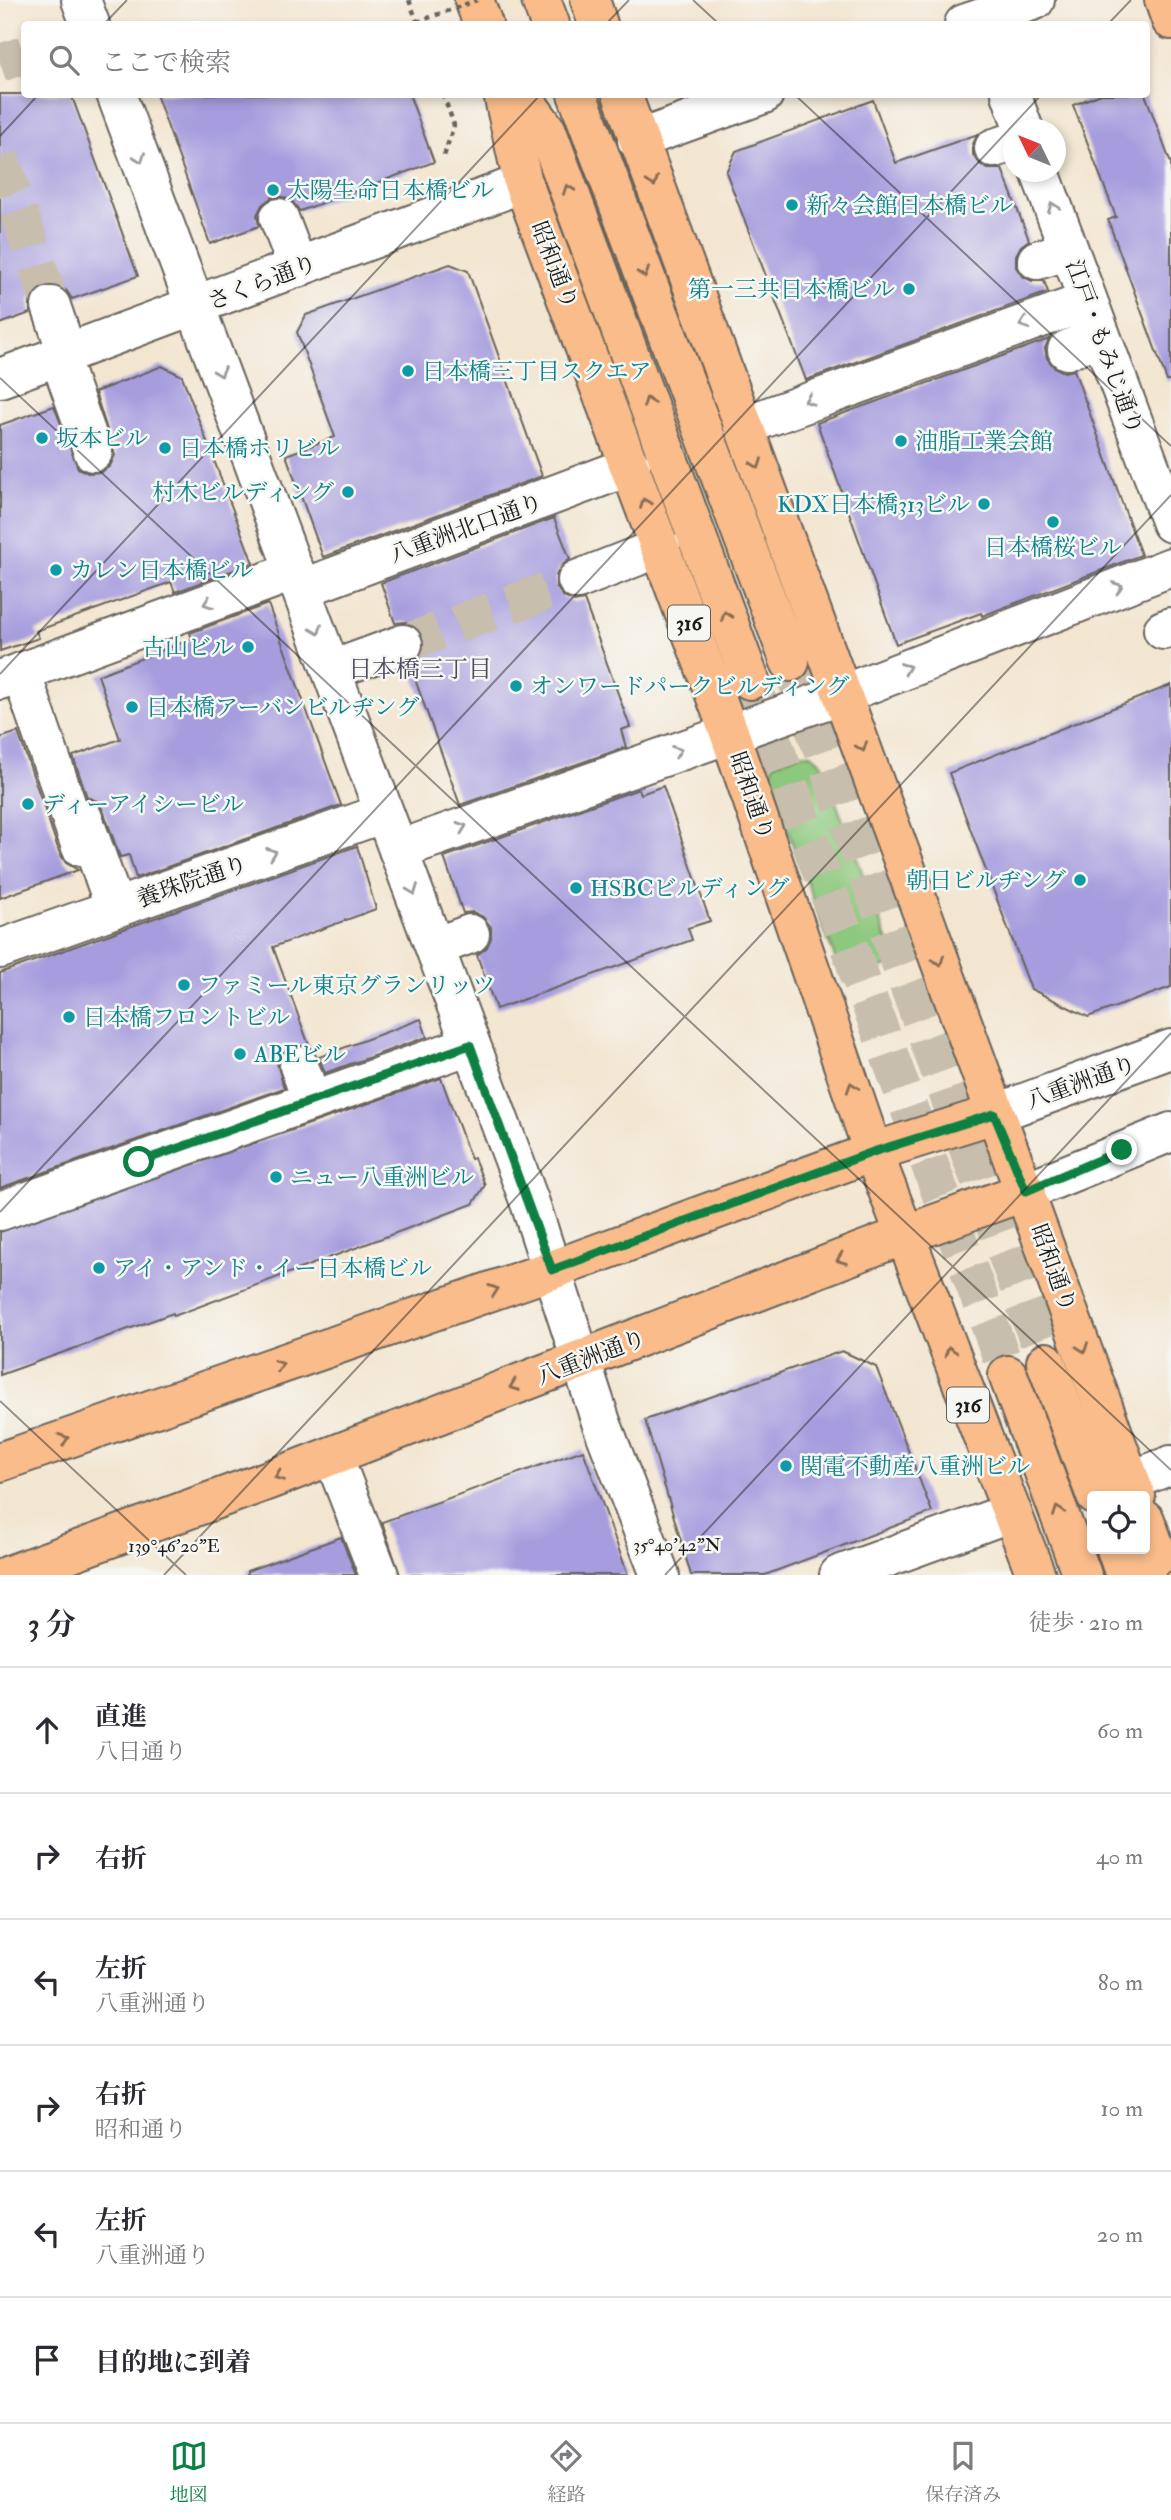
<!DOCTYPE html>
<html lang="ja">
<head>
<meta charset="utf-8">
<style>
  body { margin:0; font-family:"IM FELL Double Pica","Noto Serif JP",serif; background:#f2f2f3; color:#2b2b33 }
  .controls { position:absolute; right:21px; bottom:21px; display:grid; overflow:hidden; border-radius:7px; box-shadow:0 4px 10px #0003 }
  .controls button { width:63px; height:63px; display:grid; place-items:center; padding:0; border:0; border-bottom:2px solid #e1e1e2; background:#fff; color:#2b2b33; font:35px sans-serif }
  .compass { position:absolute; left:1003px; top:119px; width:63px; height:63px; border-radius:50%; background:#fff; box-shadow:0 4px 10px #0003; rotate:313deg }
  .stop { position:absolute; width:21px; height:21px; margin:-16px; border:5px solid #0b8043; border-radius:50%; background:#fff }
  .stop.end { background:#0b8043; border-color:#fff; box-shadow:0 2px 7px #0008 }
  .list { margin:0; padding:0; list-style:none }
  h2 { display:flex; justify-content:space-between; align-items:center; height:91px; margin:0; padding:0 28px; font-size:30px }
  h2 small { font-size:23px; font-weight:400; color:#7c7c81 }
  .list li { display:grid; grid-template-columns:46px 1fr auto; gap:21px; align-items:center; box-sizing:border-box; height:126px; padding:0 28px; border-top:2px solid #e1e1e2 }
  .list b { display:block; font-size:26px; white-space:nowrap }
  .list p { margin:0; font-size:23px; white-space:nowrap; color:#7c7c81 }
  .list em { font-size:23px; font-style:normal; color:#7c7c81 }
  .icon { flex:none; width:38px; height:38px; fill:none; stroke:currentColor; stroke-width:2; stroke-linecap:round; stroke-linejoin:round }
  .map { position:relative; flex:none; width:1171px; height:1575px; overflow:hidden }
  .search { position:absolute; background:#fff; box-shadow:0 4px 10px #0003; left:21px; right:21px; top:21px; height:77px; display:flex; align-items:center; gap:18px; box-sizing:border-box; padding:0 24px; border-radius:7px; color:#7c7c81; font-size:26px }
  .sheet { height:847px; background:#fff }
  nav { display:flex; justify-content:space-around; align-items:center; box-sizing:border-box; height:98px; border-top:2px solid #e1e1e2; background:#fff; font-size:19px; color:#7c7c81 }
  nav a { display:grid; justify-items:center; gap:4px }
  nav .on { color:#0b8043 }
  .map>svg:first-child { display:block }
  .green { fill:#8cc87d; stroke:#54724c; stroke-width:2 }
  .building { fill:#a69cde }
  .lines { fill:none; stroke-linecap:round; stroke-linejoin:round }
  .minor-tunnel { stroke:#c8bead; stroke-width:38; stroke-dasharray:38 19; stroke-linecap:butt }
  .major-tunnel { stroke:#c8bead; stroke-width:38; stroke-dasharray:38 19; stroke-linecap:butt }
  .minor-casing { stroke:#67635b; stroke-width:42 }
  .major-casing { stroke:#67635b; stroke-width:42 }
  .highway-casing { stroke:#67635b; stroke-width:42 }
  .path { stroke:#67635b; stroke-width:4.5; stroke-dasharray:5 5; stroke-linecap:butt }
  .minor { stroke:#fff; stroke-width:38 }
  .major { stroke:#f9bc8a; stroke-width:38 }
  .highway { stroke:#f9bc8a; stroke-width:38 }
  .path-bridge { stroke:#67635b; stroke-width:4.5; stroke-dasharray:5 5; stroke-linecap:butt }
  .oneway { stroke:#999 }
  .oneway2 { stroke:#8a6c53 }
  .route { stroke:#0b8043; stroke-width:9 }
  .ticks { fill:none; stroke:#1c1c1c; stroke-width:2; stroke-opacity:0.45 }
  .culture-dot { fill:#0f9aa8; stroke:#f6f6f2; stroke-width:2.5 }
  .labels { text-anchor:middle; stroke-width:5; stroke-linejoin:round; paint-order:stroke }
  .shield { fill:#f6f6f2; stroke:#5d5d5c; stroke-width:2 }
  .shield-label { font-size:21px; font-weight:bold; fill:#1c1c1c }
  .culture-label { font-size:23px; fill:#0d838f; stroke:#f6f6f2; text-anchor:start }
  .street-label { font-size:23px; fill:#1c1c1c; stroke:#f6f6f2 }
  .neighbourhood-label { font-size:24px; fill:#4c4960; stroke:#f6f6f2 }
  .ticks-label { font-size:18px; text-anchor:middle; fill:#1c1c1c; stroke:#f6f6f2; stroke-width:5; stroke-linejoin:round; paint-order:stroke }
</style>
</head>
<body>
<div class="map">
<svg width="1171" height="1575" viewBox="0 0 1171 1575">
  <rect width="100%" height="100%" fill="#f6f6f2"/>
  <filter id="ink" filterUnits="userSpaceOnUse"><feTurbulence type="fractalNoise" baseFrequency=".0143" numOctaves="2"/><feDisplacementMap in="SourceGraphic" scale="14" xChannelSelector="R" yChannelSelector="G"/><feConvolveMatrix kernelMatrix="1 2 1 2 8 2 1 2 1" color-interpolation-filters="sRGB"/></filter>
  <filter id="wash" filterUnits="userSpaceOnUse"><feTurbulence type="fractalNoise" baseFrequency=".00686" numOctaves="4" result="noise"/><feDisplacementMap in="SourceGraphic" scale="28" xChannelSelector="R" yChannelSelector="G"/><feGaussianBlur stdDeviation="1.57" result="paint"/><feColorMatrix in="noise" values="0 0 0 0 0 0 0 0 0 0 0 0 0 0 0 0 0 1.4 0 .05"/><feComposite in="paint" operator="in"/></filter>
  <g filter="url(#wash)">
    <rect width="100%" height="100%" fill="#f3e6d1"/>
    <path class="green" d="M801 753 811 754 821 762 896 963 844 982 769 780 774 763Z"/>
    <g id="blocks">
      <path class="building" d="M0 94H71L138 276 72 299 66 290 56 285 43 286 34 292 30 301V313L0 324Z
        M156 94H409L434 162 300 211 292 201 283 197H272L262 205 257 215 259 226 210 244Z
        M1101 94H1145L1171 164V381H1167L1108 220 1116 217 1073 105Z
        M873 100 896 163 978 134 973 144V155L980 164 988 169H1002L1029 240 1021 246 1016 255V267L1022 276 1032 281H1044L1048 292 806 380 726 172 736 151Z
        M450 264 468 271 542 476 323 557 286 455 335 437 297 332 306 315Z
        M1049 339 1045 348 1047 358 1054 367 1064 372 1074 370 1141 555 982 616 981 613 896 644 817 423Z
        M162 366 182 376 253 563 175 592 171 582 36 631 39 638 0 651V425L54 406 78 468 88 473 101 472 110 466 115 455 95 392Z
        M554 518 570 559 560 567 556 576V587L564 597 574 602 584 600 630 727 621 730 626 747 460 805 410 665 420 657 425 647 424 637 416 627 406 622 395 623 381 583Z
        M268 604 341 805 136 878 129 855 120 857 103 810 97 801 87 797 73 756 120 739 98 675 192 639 190 633Z
        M1171 685V987L1088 1017 1031 989 949 773Z
        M18 732 60 854 66 863 78 870 0 898V738Z
        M663 786 710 921 688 928 692 940 496 1009 477 955 487 947 491 938V927L483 917 473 912 463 913 444 857 639 789 641 794Z
        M357 846 376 909 273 947 310 1048 292 1045 282 1053 277 1063 284 1088 0 1188V973Z
        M421 1019 427 1037 325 1073 319 1057Z
        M441 1078 471 1159 474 1158 485 1185 473 1204 174 1316 173 1313 0 1375V1232Z
        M842 1351 876 1367 932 1512 765 1575H691L645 1420Z
        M583 1450 628 1575H400L382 1522Z
        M341 1537 356 1575H247V1571Z"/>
    </g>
  </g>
  <g filter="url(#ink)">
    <use href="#blocks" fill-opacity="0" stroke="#67635b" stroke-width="2"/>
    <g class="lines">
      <path class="minor-tunnel" d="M0 63 24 55
        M0 158 51 306
        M403 644 577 580"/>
      <path class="major-tunnel" d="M790 662 1046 1362
        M750 680 1008 1375"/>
      <defs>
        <path id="minor" d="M81 0 90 24
          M964 24 1035 0
          M116 94 530 1203 601 1422 660 1575
          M1011 94 1024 130
          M637 140 764 94
          M994 148 1014 142
          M1040 172 1171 523
          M279 218 298 268
          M1037 260 1069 250
          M51 306 67 353
          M1067 350 1101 335
          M59 356 93 452
          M0 378 523 183
          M743 426 1088 301
          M577 580 661 547
          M301 589 631 466
          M1163 630 1171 627
          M332 670 403 644
          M21 672 81 847
          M0 680 295 571
          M83 818 115 908
          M398 850 843 694 1171 567
          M435 947 470 934
          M0 949 384 813
          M299 1066 312 1101
          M994 1114 1171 1049
          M1026 1191 1171 1132
          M0 1211 470 1045
          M333 1456 379 1575
          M1130 1481 1171 1465
          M839 1575 1012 1512"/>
        <path id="major" d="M474 0 483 24
          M541 0 550 24
          M590 0 598 24
          M503 94 523 183 729 732 873 1152 1036 1575
          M520 94 547 131 750 680
          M577 94 790 662
          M622 94 1136 1496
          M1046 1362 1096 1496
          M1008 1375 1082 1575
          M0 1462 552 1270 873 1152 994 1114
          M1145 1520 1165 1575
          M1116 1549 1125 1575
          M9 1575 269 1480 904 1235 1026 1191"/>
        <path id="highway" d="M1164 0 1171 20"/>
      </defs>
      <use href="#minor" class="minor-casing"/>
      <use href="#major" class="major-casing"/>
      <use href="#highway" class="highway-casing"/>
      <path class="path" d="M409 0 418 24
        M443 94 454 125 444 156"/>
      <use href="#minor" class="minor"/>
      <use href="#major" class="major"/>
      <use href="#highway" class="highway"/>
      <path class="path-bridge" d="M417 22 477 0"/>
    </g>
    <defs><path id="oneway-chevron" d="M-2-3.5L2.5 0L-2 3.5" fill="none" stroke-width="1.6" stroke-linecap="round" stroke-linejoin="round" transform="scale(1.75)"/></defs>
    <g class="oneway">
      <use href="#oneway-chevron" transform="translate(140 158) rotate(70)"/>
      <use href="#oneway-chevron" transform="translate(1053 207) rotate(-110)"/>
      <use href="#oneway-chevron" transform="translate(1024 324) rotate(160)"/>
      <use href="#oneway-chevron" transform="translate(220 372) rotate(69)"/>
      <use href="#oneway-chevron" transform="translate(809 400) rotate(160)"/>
      <use href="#oneway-chevron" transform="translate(1118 587) rotate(-21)"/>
      <use href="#oneway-chevron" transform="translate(208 603) rotate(160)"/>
      <use href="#oneway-chevron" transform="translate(317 630) rotate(69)"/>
      <use href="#oneway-chevron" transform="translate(906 668) rotate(-21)"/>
      <use href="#oneway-chevron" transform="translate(677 751) rotate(-20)"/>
      <use href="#oneway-chevron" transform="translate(462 827) rotate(-20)"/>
      <use href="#oneway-chevron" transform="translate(272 853) rotate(-20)"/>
      <use href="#oneway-chevron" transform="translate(413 890) rotate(69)"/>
    </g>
    <g class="oneway2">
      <use href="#oneway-chevron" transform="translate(653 182) rotate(70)"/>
      <use href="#oneway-chevron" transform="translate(568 189) rotate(-110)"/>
      <use href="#oneway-chevron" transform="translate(644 273) rotate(70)"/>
      <use href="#oneway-chevron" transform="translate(648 402) rotate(-110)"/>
      <use href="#oneway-chevron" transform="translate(757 464) rotate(70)"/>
      <use href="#oneway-chevron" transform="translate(645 503) rotate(-111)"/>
      <use href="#oneway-chevron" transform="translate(726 616) rotate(-110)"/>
      <use href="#oneway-chevron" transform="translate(862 747) rotate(70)"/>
      <use href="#oneway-chevron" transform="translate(939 961) rotate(70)"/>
      <use href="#oneway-chevron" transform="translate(852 1087) rotate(-108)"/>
      <use href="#oneway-chevron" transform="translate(841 1259) rotate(159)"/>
      <use href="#oneway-chevron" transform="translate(494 1290) rotate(-19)"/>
      <use href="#oneway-chevron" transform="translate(1083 1348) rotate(70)"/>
      <use href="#oneway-chevron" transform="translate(950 1351) rotate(-107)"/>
      <use href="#oneway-chevron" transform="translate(279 1365) rotate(-19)"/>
      <use href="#oneway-chevron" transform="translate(514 1386) rotate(159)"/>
      <use href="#oneway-chevron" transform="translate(64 1439) rotate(-19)"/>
      <use href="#oneway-chevron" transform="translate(279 1476) rotate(159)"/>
      <use href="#oneway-chevron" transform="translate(1058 1511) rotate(-110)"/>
    </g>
  </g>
  <g class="lines" filter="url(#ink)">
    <path class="route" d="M139 1162 470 1045 552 1270 873 1152 994 1114 1026 1191 1122 1150"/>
  </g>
  <path class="ticks" d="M693 0 719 24M104 24 127 0M606 24 629 0M1108 24 1131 0M794 94 1171 446M0 136 39 94M0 378 1171 1470M0 674 541 94M0 1212 1042 94M0 1401 186 1575M164 1575 1171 495M665 1575 1171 1033M1167 1575 1171 1571"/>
  <g class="culture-dot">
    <circle cx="273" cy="190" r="7"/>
    <circle cx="792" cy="205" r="7"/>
    <circle cx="909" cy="289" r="7"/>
    <circle cx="408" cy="371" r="7"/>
    <circle cx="42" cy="438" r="7"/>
    <circle cx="901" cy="441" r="7"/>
    <circle cx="165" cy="448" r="7"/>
    <circle cx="348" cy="492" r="7"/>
    <circle cx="984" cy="504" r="7"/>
    <circle cx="1053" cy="522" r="7"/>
    <circle cx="56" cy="570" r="7"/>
    <circle cx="248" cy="647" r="7"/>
    <circle cx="516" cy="686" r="7"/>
    <circle cx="132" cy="707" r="7"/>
    <circle cx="28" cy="804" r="7"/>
    <circle cx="1080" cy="880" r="7"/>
    <circle cx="576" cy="888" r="7"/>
    <circle cx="184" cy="985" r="7"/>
    <circle cx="69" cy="1017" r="7"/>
    <circle cx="240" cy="1054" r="7"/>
    <circle cx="276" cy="1177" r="7"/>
    <circle cx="99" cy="1268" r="7"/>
    <circle cx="786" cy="1466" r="7"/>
  </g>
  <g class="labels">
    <g class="shield">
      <rect x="668" y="605.5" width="42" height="35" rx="5"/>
      <rect x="947" y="1387.5" width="42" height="35" rx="5"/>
    </g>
    <g class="shield-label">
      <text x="689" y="630">316</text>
      <text x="968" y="1412">316</text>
    </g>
    <g class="culture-label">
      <text x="287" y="198">太陽生命日本橋ビル</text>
      <text x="806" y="213">新々会館日本橋ビル</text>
      <text x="895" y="297" text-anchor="end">第一三共日本橋ビル</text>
      <text x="422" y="379">日本橋三丁目スクエア</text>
      <text x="56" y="446">坂本ビル</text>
      <text x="915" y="449">油脂工業会館</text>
      <text x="179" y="456">日本橋ホリビル</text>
      <text x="334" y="500" text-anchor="end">村木ビルディング</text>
      <text x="970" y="512" text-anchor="end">KDX日本橋313ビル</text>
      <text x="1053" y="555" text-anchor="middle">日本橋桜ビル</text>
      <text x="70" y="578">カレン日本橋ビル</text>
      <text x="234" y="655" text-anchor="end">古山ビル</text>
      <text x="530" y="694">オンワードパークビルディング</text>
      <text x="146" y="715">日本橋アーバンビルヂング</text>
      <text x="42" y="812">ディーアイシービル</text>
      <text x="1066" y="888" text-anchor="end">朝日ビルヂング</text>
      <text x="590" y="896">HSBCビルディング</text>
      <text x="198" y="993">ファミール東京グランリッツ</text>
      <text x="83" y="1025">日本橋フロントビル</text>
      <text x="254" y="1062">ABEビル</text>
      <text x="290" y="1185">ニュー八重洲ビル</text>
      <text x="113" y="1276">アイ・アンド・イー日本橋ビル</text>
      <text x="800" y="1474">関電不動産八重洲ビル</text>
    </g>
    <g class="street-label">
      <text transform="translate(555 265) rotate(69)" y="8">昭和通り</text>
      <text transform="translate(262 282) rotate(-21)" y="8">さくら通り</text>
      <text transform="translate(1105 347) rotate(70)" y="8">江戸・もみじ通り</text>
      <text transform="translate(466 528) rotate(-20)" y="8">八重洲北口通り</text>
      <text transform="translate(752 796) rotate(71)" y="8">昭和通り</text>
      <text transform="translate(192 881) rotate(-19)" y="8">養珠院通り</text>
      <text transform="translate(1081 1082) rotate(-20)" y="8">八重洲通り</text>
      <text transform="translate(1054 1268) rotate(70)" y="8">昭和通り</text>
      <text transform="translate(591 1357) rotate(-21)" y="8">八重洲通り</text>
    </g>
    <g class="neighbourhood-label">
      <text x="420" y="677">日本橋三丁目</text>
    </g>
  </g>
  <g class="ticks-label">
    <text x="677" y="1551">35°40'42"N</text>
    <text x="174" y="1552">139°46'20"E</text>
  </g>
</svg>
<div class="controls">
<button><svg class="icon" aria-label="locate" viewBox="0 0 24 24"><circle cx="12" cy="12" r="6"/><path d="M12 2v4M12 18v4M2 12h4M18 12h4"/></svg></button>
</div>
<svg class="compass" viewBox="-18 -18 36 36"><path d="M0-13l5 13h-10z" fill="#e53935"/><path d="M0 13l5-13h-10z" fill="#7c7c81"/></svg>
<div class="stop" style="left:139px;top:1162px"></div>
<div class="stop end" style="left:1122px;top:1150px"></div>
<div class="search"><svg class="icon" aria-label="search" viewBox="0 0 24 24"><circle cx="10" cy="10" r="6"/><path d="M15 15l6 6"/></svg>ここで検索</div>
</div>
<section class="sheet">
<h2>3 分<small>徒歩 · 210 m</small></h2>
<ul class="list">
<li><svg class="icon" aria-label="ahead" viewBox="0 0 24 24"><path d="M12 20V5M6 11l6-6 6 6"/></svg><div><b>直進</b><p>八日通り</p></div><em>60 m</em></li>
<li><svg class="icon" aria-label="right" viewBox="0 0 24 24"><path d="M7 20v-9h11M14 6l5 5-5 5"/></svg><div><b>右折</b></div><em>40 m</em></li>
<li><svg class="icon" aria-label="left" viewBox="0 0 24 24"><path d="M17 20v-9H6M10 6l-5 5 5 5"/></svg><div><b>左折</b><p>八重洲通り</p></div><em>80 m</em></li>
<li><svg class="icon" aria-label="right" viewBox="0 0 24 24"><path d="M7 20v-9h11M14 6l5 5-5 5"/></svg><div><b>右折</b><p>昭和通り</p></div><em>10 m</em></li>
<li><svg class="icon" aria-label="left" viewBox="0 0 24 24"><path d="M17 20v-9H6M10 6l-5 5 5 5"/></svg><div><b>左折</b><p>八重洲通り</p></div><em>20 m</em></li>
<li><svg class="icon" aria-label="arrive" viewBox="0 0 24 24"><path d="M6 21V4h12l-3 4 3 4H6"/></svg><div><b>目的地に到着</b></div></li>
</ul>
</section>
<nav>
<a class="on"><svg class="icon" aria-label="map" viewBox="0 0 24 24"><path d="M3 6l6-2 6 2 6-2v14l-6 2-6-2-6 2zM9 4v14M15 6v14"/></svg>地図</a>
<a><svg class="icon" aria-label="directions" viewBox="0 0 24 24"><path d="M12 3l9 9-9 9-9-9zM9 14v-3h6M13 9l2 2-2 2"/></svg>経路</a>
<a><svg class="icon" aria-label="saved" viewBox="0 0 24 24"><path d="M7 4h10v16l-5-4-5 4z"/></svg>保存済み</a>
</nav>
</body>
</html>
